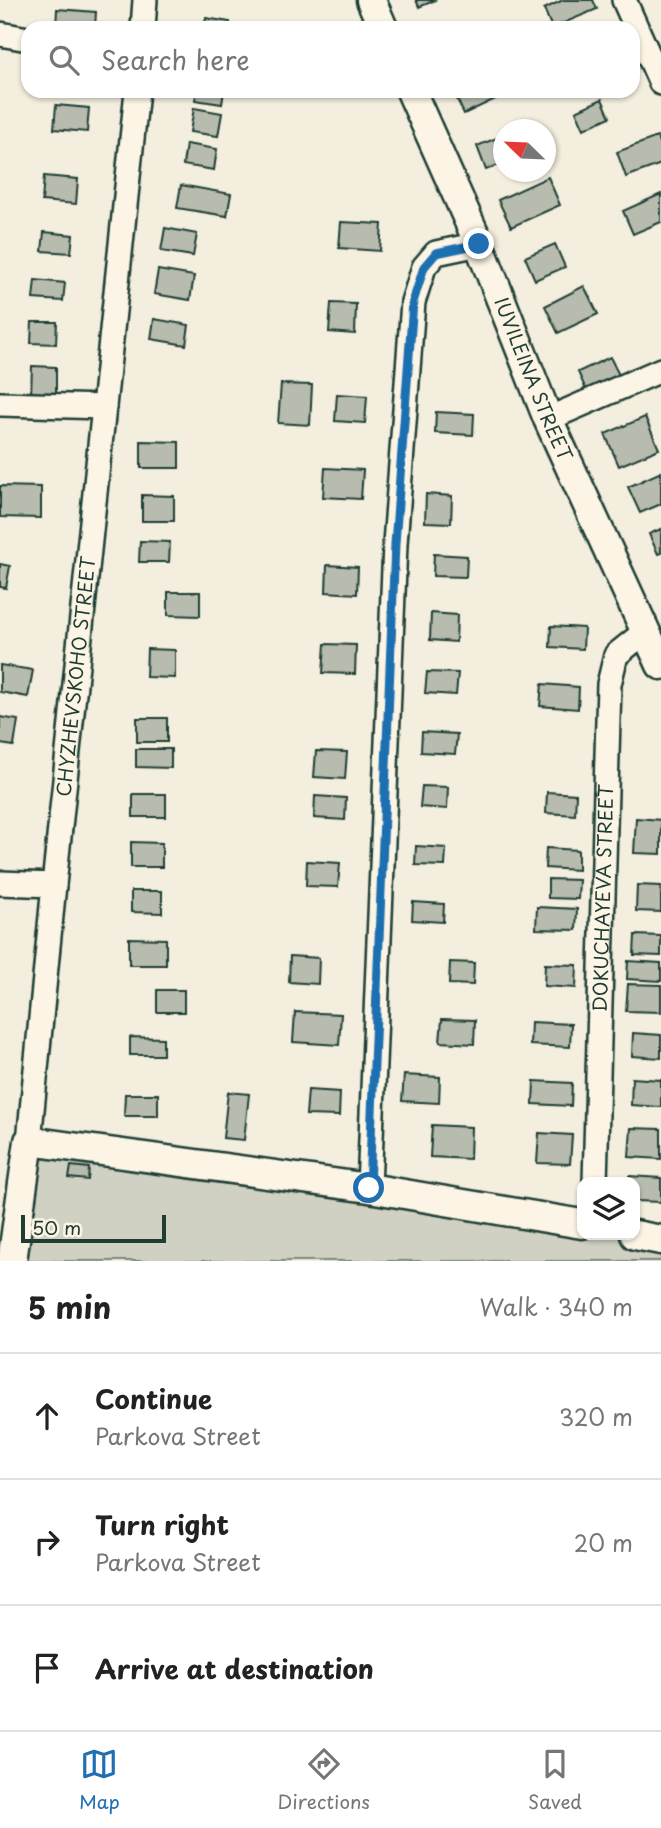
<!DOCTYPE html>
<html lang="en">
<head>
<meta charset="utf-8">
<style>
  body { margin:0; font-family:"Playpen Sans",sans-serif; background:#f2f2f2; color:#222 }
  .controls { position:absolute; right:21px; bottom:21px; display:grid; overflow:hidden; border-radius:14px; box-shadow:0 2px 5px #0004 }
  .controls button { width:63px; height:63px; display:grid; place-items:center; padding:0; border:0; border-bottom:2px solid #e0e0e0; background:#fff; color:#222; font:35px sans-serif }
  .compass { position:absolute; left:493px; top:119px; width:63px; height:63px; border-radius:50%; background:#fff; box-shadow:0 2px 5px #0004; rotate:293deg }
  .scale { position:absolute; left:21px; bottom:18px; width:145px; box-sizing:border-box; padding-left:7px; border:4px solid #1f3d34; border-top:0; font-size:19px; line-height:24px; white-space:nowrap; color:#1f3d34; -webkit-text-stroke:5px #fcf5e5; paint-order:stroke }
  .stop { position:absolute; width:21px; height:21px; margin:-16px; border:5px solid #1f6fb2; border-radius:50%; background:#fff }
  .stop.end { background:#1f6fb2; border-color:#fff; box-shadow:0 2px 7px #0008 }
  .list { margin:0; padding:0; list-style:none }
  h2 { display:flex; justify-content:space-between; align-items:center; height:91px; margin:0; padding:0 28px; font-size:30px }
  h2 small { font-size:23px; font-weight:400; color:#767676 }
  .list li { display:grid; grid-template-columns:46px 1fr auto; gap:21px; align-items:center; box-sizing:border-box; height:126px; padding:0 28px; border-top:2px solid #e0e0e0 }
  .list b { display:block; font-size:26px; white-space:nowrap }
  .list p { margin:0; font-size:23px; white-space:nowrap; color:#767676 }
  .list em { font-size:23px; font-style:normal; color:#767676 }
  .icon { flex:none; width:38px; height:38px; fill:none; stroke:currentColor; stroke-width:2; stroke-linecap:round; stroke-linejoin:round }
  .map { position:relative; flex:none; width:661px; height:1261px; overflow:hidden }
  .search { position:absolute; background:#fff; box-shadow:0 2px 5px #0004; left:21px; right:21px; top:21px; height:77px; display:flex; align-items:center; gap:18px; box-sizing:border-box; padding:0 24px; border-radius:21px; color:#767676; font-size:26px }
  .sheet { height:469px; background:#fff }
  nav { display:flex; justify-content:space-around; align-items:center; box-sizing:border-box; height:98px; border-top:2px solid #e0e0e0; background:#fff; font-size:19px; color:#767676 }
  nav a { display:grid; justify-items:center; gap:4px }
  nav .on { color:#1f6fb2 }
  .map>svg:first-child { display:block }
  .green { fill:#d0d1c2; stroke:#78877b; stroke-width:2 }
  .building { fill:#b8bcae; stroke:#1f3d34; stroke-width:2 }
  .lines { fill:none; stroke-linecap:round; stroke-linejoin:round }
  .minor-casing { stroke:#1f3d34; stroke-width:28 }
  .tertiary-casing { stroke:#1f3d34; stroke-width:33 }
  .minor { stroke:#fcf5e5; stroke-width:23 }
  .tertiary { stroke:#fcf5e5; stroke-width:28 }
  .route { stroke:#1f6fb2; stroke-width:9 }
  .labels { text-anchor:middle; stroke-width:7; stroke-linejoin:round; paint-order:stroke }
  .street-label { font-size:19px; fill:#1f3d34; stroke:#fcf5e5 }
</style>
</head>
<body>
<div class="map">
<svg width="661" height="1261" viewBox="0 0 661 1261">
  <rect width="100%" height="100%" fill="#f3eede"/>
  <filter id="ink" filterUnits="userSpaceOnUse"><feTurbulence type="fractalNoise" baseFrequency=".0143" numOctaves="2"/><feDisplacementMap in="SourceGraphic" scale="14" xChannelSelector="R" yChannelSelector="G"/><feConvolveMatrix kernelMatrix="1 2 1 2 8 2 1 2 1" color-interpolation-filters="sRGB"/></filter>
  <g filter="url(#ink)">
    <path class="green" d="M29 1141 582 1235H627L661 1241V1261H12Z"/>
    <path class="building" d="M416 0H436L419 7Z
      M563 0H593L597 9 552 28 544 9Z
      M57 9 96 12 95 28H56Z
      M206 18 230 22 229 28H204Z
      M197 91H224L222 104 195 100Z
      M458 91H505L506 94 464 114 454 93Z
      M602 99 610 117 584 129 576 111Z
      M56 105 89 108 87 132 54 129Z
      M194 108 222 113 218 136 190 132Z
      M504 135V163L486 170 477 146Z
      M657 137 661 148V164L626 177 617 152Z
      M186 144 217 149 214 170 183 165Z
      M44 176 78 179 76 204 42 201Z
      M548 177 560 205 511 227 498 200Z
      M181 185 231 194 227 216 177 208Z
      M661 194V222L633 234 623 211Z
      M341 222 382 224 380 251 339 248Z
      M165 228 197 234 193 256 161 251Z
      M44 232 73 235 71 253 42 251Z
      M555 244 565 267 535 280 525 257Z
      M158 270 194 276 190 300 154 294Z
      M35 280 65 283 63 301 33 299Z
      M584 286 598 314 558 333 545 306Z
      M331 303 356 304 355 334 329 332Z
      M154 319 189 325 186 345 151 339Z
      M32 322H57L56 344 31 343Z
      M610 357 620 377 587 392 578 372Z
      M32 366 56 367V395H31Z
      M281 384 312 385 310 425 278 423Z
      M337 394 367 396 365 423 335 421Z
      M436 412 474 414 473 435 435 433Z
      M645 417 659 449 619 466 605 434Z
      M141 441 179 442V468H141Z
      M325 468 363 470 361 499 323 497Z
      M661 472V504L640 513 628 487Z
      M0 486 41 487V518L0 517Z
      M426 494 452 496 451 523 425 522Z
      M142 495 174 496V521H142Z
      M661 529V553L658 554 649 534Z
      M140 541 170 542 169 562H139Z
      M434 554 467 556 466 577 433 576Z
      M0 564 10 566 6 588 0 587Z
      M327 565 358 567 357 594 326 592Z
      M168 592H200V616L168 615Z
      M431 613 457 615 456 642 430 640Z
      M551 626 584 628 583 649 550 647Z
      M325 644 356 645 355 674 323 673Z
      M147 649 175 650V678L146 677Z
      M0 665 33 670 28 697 0 692Z
      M427 672 458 673 456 695 425 693Z
      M542 684 579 687 578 709 540 706Z
      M0 717 18 720 14 746 0 744Z
      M137 718H167V742H137Z
      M422 732 457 734 455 754 421 752Z
      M136 749H171V768L136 767Z
      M316 751 347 752 345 779 314 777Z
      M422 786 448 787 447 809 420 807Z
      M547 792 576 794 575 815 546 813Z
      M133 794H166V817H133Z
      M315 796 346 798 345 820 314 818Z
      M636 818 661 820V854L634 853Z
      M131 842 162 843V867H131Z
      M416 846 446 848 445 866 415 865Z
      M546 848 578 850V870L545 868Z
      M307 861 340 863 338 887 306 886Z
      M548 879 579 880 578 899 548 898Z
      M637 885 661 886V912L636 911Z
      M131 891H162V913L131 912Z
      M413 902 444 904 443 922 412 920Z
      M537 907 577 909 576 930 536 929Z
      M635 935 661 936V956L634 955Z
      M129 938 166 939V965H129Z
      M290 956 319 958 318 984 289 982Z
      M628 961 661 963V981L627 979Z
      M450 962 474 963 473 985 449 984Z
      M545 964 577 965 576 988 544 986Z
      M628 984 661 985V1012L626 1011Z
      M157 990H184V1012H157Z
      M295 1012 341 1014 339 1045 293 1042Z
      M442 1019 475 1020 474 1044 440 1042Z
      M531 1022 571 1024 570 1047 530 1045Z
      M633 1033 661 1035V1058L632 1056Z
      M130 1037 163 1038V1055H130Z
      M404 1075 440 1077 439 1103 402 1101Z
      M632 1078 661 1080V1107L631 1105Z
      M534 1081 572 1083 571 1106 533 1104Z
      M308 1090 340 1092 339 1116 306 1115Z
      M228 1092 249 1094 244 1140 223 1138Z
      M125 1094H158V1116H124Z
      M432 1125 471 1127 470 1159 430 1157Z
      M631 1128 661 1129V1159L629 1157Z
      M539 1133 572 1135 570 1164 537 1163Z
      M71 1166 89 1168 88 1180 69 1178Z
      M629 1176 661 1178V1202L635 1201V1182H628Z"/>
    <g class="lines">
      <defs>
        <g id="minor">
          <path d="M624 0 661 83"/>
          <path d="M143 28 145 0"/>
          <path d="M0 34 28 39"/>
          <path d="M0 404 104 407"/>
          <path d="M548 419 661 370"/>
          <path d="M0 883 54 885"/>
          <path id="s1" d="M29 1141 54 885 137 91"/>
          <path id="s2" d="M595 1182 609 684 616 655 646 631"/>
          <path d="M369 1188 395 544 413 302 424 267 436 253 479 244"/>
        </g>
        <g id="tertiary">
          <path d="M371 0 383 28"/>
          <path id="s3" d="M411 91 479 244 548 419 661 665"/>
          <path d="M635 1235 661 1240"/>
          <path d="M12 1261 29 1141 369 1188 582 1224"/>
        </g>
      </defs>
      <use href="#minor" class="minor-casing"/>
      <use href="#tertiary" class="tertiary-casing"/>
      <use href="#minor" class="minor"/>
      <use href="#tertiary" class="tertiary"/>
    </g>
  </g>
  <g class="lines" filter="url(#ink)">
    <path class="route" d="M369 1188 395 544 413 302 424 267 436 253 479 244"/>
  </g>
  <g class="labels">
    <g class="street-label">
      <text dy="7" stroke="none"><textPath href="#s3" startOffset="313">IUVILEINA STREET</textPath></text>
      <text dy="7" stroke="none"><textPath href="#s1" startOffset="467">CHYZHEVSKOHO STREET</textPath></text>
      <text dy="7" stroke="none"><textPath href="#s2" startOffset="284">DOKUCHAYEVA STREET</textPath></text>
    </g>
  </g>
</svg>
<div class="controls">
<button><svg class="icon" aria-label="layers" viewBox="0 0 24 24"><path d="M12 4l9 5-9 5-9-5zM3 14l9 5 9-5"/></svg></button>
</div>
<svg class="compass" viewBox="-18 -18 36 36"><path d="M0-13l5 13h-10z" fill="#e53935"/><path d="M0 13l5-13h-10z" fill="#767676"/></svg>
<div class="scale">50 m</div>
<div class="stop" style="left:369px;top:1188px"></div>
<div class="stop end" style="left:479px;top:244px"></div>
<div class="search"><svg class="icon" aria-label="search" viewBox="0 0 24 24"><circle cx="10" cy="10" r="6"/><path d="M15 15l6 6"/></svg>Search here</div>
</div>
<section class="sheet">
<h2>5 min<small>Walk · 340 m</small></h2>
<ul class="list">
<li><svg class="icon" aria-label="ahead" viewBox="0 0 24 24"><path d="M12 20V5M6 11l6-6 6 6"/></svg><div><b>Continue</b><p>Parkova Street</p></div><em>320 m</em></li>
<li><svg class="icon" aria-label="right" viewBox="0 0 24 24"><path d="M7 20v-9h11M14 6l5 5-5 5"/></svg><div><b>Turn right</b><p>Parkova Street</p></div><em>20 m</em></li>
<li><svg class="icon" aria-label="arrive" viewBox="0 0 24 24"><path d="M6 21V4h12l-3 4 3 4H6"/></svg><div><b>Arrive at destination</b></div></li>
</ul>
</section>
<nav>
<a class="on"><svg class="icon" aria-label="map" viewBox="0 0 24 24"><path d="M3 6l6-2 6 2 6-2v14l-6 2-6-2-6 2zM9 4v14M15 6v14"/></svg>Map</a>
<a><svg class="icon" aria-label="directions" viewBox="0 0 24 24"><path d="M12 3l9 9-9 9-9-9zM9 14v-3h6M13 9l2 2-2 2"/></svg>Directions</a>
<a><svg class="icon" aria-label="saved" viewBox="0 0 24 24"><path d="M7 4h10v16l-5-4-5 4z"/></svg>Saved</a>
</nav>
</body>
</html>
